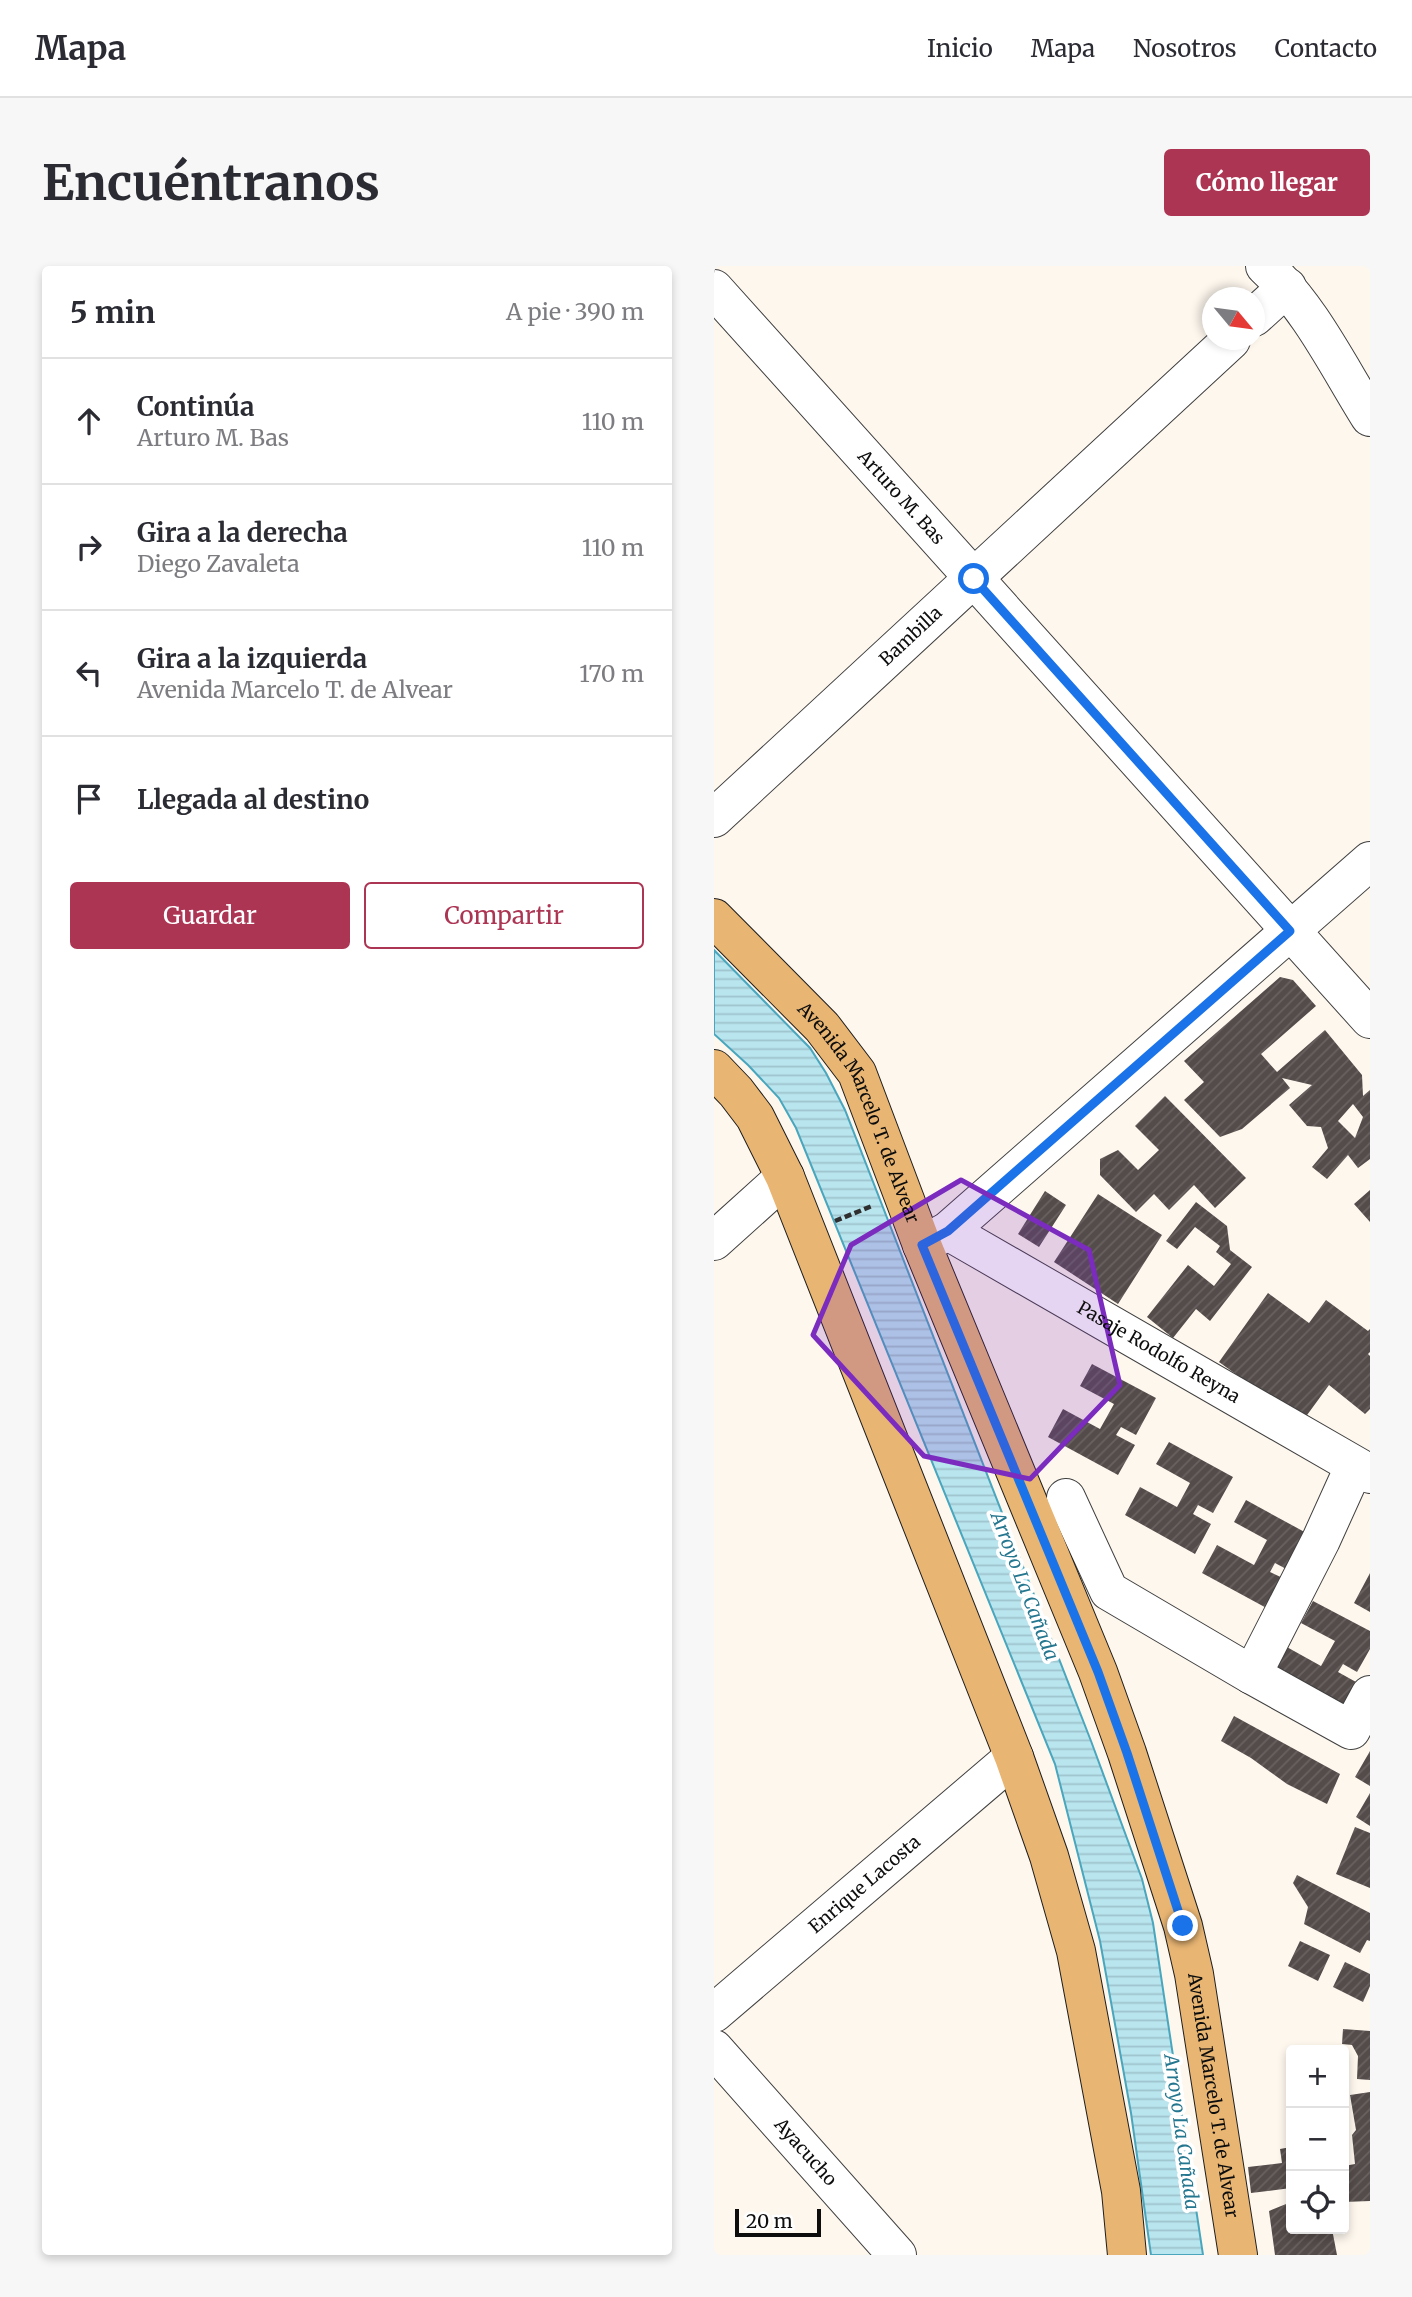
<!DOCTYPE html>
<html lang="es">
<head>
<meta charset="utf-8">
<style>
  body { margin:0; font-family:Merriweather,serif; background:#f7f7f7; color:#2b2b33 }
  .controls { position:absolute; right:21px; bottom:21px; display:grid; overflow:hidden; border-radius:7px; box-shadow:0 4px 10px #0003 }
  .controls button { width:63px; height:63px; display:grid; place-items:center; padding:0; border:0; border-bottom:2px solid #e1e1e2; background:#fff; color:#2b2b33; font:35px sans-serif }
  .compass { position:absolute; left:488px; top:21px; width:63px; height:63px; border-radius:50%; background:#fff; box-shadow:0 4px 10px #0003; rotate:119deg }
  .scale { position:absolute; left:21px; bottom:18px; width:86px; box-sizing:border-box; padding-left:7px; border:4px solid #0d0d0d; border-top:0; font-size:19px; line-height:24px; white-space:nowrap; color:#0d0d0d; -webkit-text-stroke:5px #fff; paint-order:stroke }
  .stop { position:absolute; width:21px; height:21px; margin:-16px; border:5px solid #1a73e8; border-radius:50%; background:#fff }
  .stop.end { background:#1a73e8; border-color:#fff; box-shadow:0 2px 7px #0008 }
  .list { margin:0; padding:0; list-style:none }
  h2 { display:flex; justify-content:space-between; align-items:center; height:91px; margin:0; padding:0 28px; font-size:30px }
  h2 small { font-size:23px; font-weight:400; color:#7c7c81 }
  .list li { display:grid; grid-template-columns:46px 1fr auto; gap:21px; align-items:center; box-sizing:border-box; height:126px; padding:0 28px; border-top:2px solid #e1e1e2 }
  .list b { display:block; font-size:26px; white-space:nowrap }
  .list p { margin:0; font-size:23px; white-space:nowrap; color:#7c7c81 }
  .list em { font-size:23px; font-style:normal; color:#7c7c81 }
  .actions { display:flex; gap:14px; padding:21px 28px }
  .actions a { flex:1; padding:16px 0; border:2px solid #ac3553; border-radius:7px; text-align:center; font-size:24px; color:#ac3553 }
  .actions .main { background:#ac3553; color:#fff }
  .icon { flex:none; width:38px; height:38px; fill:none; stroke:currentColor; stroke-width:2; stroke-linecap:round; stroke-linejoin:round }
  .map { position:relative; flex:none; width:656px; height:1989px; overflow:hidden; border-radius:7px }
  header { display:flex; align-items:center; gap:42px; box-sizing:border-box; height:98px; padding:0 35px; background:#fff; border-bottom:2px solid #e1e1e2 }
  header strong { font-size:33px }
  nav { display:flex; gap:38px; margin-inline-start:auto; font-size:24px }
  .intro { display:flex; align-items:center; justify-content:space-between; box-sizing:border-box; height:168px; padding:0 42px }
  h1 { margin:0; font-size:49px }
  .button { padding:18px 32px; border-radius:7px; background:#ac3553; color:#fff; font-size:24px; font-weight:700 }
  main { display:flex; gap:42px; padding:0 42px }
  aside { flex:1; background:#fff; border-radius:7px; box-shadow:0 4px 10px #0003 }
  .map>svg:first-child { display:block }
  .water { fill:url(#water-rules); stroke:#49a6bd; stroke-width:2 }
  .building { fill:url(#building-hatch); fill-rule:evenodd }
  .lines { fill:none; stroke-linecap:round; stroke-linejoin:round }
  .minor-casing { stroke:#404040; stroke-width:40 }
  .major-casing { stroke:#1e1e1e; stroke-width:40 }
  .path { stroke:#2f2f2f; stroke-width:4.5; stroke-dasharray:7 3.5; stroke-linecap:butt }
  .minor { stroke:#fff; stroke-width:38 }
  .major { stroke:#e8b573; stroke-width:38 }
  .route { stroke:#1a73e8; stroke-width:9 }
  .marked { fill:#7b2cbf; fill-opacity:0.2; stroke:#7b2cbf; stroke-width:5; stroke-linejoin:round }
  .labels { text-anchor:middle; stroke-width:7; stroke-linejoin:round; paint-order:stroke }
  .street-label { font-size:18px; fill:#0d0d0d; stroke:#fff }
  .water-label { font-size:19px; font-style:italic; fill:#25768f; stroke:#fff }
</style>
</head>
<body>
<header>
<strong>Mapa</strong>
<nav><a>Inicio</a><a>Mapa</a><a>Nosotros</a><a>Contacto</a></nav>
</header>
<div class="intro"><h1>Encuéntranos</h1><a class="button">Cómo llegar</a></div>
<main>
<aside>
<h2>5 min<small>A pie · 390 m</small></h2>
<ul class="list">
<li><svg class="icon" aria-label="ahead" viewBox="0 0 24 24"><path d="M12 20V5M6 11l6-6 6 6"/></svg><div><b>Continúa</b><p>Arturo M. Bas</p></div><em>110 m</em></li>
<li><svg class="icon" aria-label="right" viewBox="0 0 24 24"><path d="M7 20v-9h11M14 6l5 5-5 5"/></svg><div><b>Gira a la derecha</b><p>Diego Zavaleta</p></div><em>110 m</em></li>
<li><svg class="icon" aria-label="left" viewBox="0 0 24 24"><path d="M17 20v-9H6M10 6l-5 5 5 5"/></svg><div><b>Gira a la izquierda</b><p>Avenida Marcelo T. de Alvear</p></div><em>170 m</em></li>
<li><svg class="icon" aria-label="arrive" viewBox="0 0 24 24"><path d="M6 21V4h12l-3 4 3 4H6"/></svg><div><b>Llegada al destino</b></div></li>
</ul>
<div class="actions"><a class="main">Guardar</a><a>Compartir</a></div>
</aside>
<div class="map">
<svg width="656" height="1989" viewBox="0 0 656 1989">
  <defs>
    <pattern id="water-rules" width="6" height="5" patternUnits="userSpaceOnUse" patternTransform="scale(1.75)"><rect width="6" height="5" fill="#b9e5ef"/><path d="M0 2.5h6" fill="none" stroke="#9ec3cc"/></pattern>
    <pattern id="building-hatch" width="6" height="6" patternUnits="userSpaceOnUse" patternTransform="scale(1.75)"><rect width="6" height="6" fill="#544c4a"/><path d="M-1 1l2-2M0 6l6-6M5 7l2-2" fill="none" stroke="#686160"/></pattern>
  </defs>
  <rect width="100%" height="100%" fill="#fdf7ee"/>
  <path class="water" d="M0 684 96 782 112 807 131 844 377 1475 428 1613 439 1657 489 1989H437L417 1847 386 1675 341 1498 82 862 65 832 34 799 0 768Z"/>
  <path class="building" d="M566 711 579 714 602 740 547 788 563 806 611 764 648 809 649 830 656 824V893L644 902 634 889 613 913 598 901 614 882 607 861 593 860 575 839 598 819 568 812 576 822 528 863 506 871 470 834 490 816 470 795ZM639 838 649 851 641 872 624 855Z
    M451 830 532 912 501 942 480 919 455 944 440 928 422 946 386 909V893L404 884 424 904 445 884 421 860Z
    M656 924V956L640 938Z
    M331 925 352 939 325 981 304 968Z
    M384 928 448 969 404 1038 340 996Z
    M482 936 513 960 516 984 538 1001 496 1055 482 1043 459 1072 433 1051 474 999 500 1020 517 998 502 986 506 980 481 961 463 983 452 975Z
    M554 1027 595 1057 612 1034 654 1065 656 1063V1086L654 1088 656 1090V1143L651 1148 615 1119 588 1156 505 1096Z
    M378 1098 442 1132 422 1169 407 1161 402 1169 421 1179 404 1209 334 1171 349 1143 386 1163 400 1138 366 1120Z
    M455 1176 519 1211 499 1247 484 1239 479 1248 497 1258 481 1288 411 1249 426 1221 463 1241 476 1217 442 1198Z
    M532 1234 596 1269 576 1305 561 1297 556 1306 575 1315 558 1345 488 1307 503 1279 540 1299 553 1274 520 1256Z
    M656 1307V1346L640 1337Z
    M599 1335 656 1365V1383L643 1406 629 1398 624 1406 642 1416 625 1446 555 1408 571 1380 607 1400 621 1375 587 1357Z
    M520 1450 626 1508 613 1538 573 1518 537 1492 507 1475Z
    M656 1485V1520L641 1511Z
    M656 1527V1560L642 1551Z
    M641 1561 656 1567V1622L622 1608Z
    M583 1609 656 1647V1675L653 1674 646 1687 590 1658 594 1641 579 1617Z
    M586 1675 616 1689 604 1715 574 1700Z
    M631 1696 656 1708V1720L649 1736 619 1721Z
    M629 1763 656 1765V1814L643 1813 644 1790 638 1779 628 1778Z
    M656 1826V1935L630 1936V1900L641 1898 638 1869 642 1864 636 1829Z
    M577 1881V1922L537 1927 534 1901 568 1897 566 1883Z
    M577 1936V1963H618L623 1989H561L555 1945Z"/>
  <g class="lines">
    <defs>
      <g id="minor">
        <path d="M551 0C596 41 624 100 656 151"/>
        <path id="s1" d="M0 23 656 753"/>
        <path d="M540 51 573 21"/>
        <path id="s2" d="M0 552 517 74"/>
        <path id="s3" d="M234 965 656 1208"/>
        <path d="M0 975 71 911"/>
        <path d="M208 979 234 965 656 595"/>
        <path d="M352 1232 395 1325 538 1409 637 1464 656 1429"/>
        <path d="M538 1409 607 1274 640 1201"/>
        <path id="s4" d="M0 1747 300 1491"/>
        <path id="s5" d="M0 1783 183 1989"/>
      </g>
      <g id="major">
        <path id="s6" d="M0 652 108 761 143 807 208 979 384 1406 413 1487 469 1660 480 1708 524 1989"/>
        <path d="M0 803 22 826 41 851 71 911 300 1491 335 1590 362 1685 407 1925 413 1989"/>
      </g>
    </defs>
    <use href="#minor" class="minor-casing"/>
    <use href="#major" class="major-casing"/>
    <path class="path" d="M121 955 158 940"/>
    <use href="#minor" class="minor"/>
    <use href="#major" class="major"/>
  </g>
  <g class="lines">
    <path class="route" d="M260 313 576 665 234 965 208 979 384 1406 413 1487 469 1660"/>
  </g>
  <path class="marked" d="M247 914 375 984 406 1119 316 1213 210 1190 99 1069 137 979Z"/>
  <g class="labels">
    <g class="street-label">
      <text dy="6" stroke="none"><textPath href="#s1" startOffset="280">Arturo M. Bas</textPath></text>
      <text dy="6" stroke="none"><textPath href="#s2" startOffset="268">Bambilla</textPath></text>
      <text dy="6" stroke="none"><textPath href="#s6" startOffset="247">Avenida Marcelo T. de Alvear</textPath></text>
      <text dy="6" stroke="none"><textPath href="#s3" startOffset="243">Pasaje Rodolfo Reyna</textPath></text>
      <text dy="6" stroke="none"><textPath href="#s4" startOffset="198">Enrique Lacosta</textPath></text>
      <text dy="6" stroke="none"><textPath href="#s6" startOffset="1297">Avenida Marcelo T. de Alvear</textPath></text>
      <text dy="6" stroke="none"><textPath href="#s5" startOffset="138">Ayacucho</textPath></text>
    </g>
    <g class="water-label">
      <text transform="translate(311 1320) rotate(69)" y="7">Arroyo La Cañada</text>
      <text transform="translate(468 1866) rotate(82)" y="7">Arroyo La Cañada</text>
    </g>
  </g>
</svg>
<div class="controls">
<button>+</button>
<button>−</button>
<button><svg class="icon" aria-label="locate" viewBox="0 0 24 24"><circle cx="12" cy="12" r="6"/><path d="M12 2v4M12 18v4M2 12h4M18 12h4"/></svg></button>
</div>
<svg class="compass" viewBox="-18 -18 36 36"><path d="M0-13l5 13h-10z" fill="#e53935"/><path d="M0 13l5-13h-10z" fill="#7c7c81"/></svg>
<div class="scale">20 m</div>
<div class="stop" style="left:260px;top:313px"></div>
<div class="stop end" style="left:469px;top:1660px"></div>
</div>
</main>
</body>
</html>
